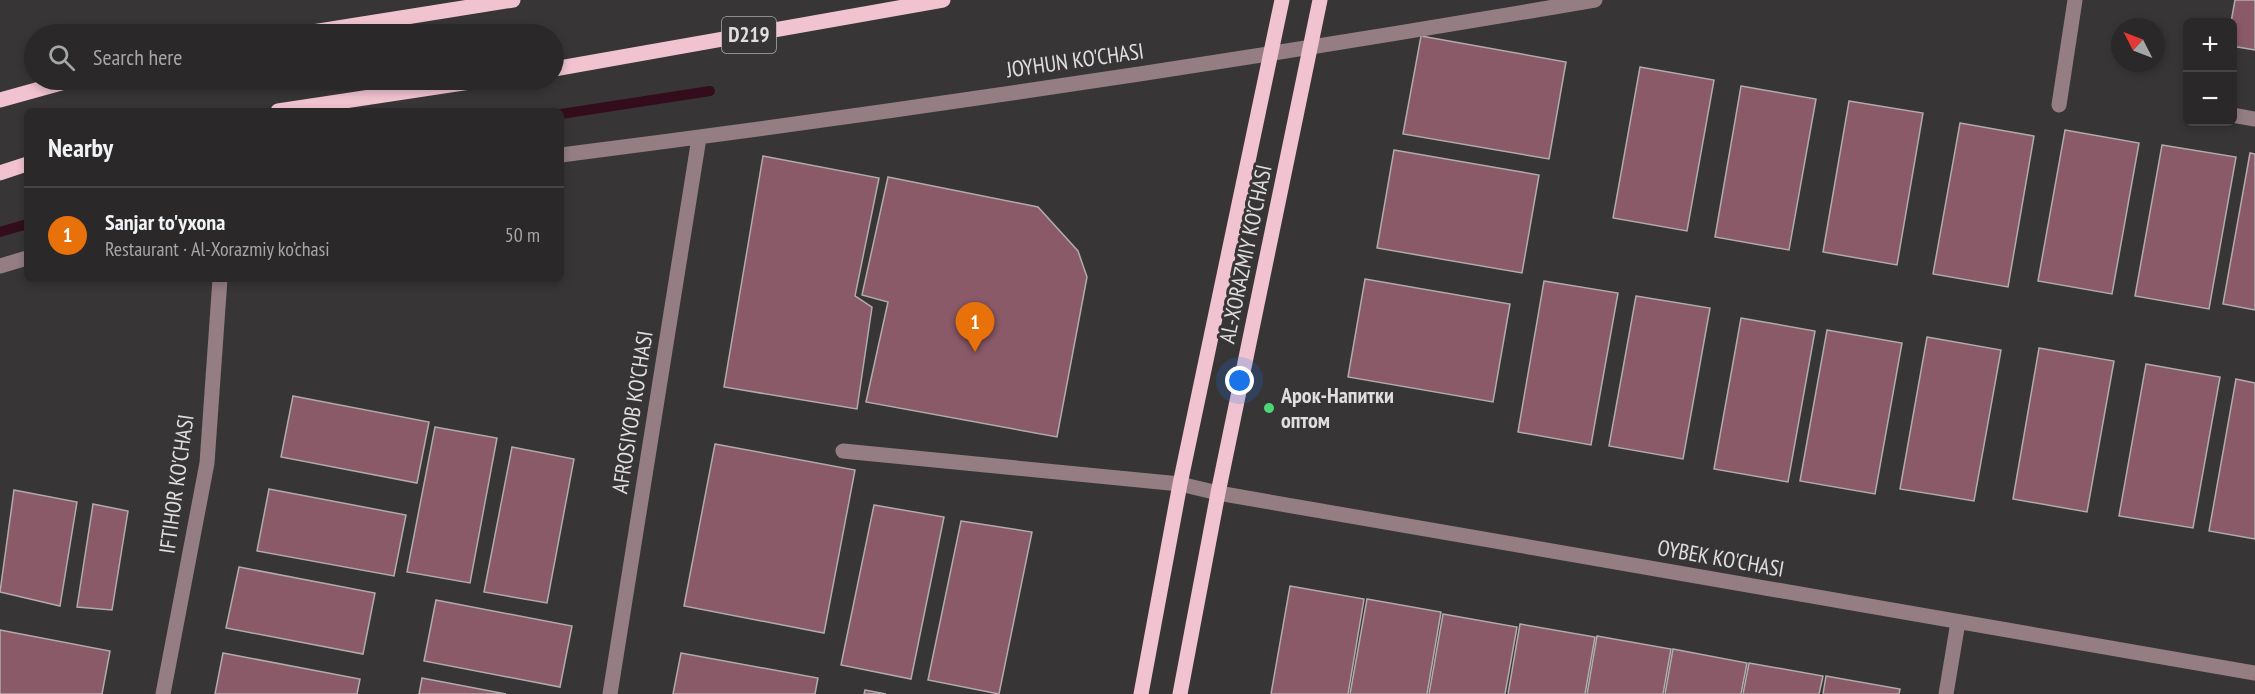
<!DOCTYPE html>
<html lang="en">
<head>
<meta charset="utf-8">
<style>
  body { margin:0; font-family:"PT Sans Narrow",sans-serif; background:#363434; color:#f1f3f6 }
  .controls { position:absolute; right:18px; top:18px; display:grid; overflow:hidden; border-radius:9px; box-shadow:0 3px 9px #0003 }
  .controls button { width:54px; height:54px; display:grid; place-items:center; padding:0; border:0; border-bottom:2px solid #464445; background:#2a2828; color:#f1f3f6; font:30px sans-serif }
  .compass { position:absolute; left:2111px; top:18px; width:54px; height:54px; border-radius:50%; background:#2a2828; box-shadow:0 3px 9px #0003; rotate:312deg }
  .you { position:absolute; left:1240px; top:381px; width:21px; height:21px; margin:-15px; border:4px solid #fff; border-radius:50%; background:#1a73e8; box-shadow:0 0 0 9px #1a73e833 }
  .badge { display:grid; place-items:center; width:39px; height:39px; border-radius:50%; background:#4cd676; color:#fff; font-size:20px; font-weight:700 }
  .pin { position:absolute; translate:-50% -50px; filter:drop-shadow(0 2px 3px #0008) }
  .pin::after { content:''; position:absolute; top:32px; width:21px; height:18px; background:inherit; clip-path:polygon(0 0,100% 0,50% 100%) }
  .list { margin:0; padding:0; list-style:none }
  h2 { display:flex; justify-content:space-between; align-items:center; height:78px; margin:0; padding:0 24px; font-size:26px }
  h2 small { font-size:20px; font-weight:400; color:#a5a6a8 }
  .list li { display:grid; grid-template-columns:39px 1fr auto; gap:18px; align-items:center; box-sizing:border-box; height:96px; padding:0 24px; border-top:2px solid #464445 }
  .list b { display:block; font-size:22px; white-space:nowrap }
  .list p { margin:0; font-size:20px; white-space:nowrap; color:#a5a6a8 }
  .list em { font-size:20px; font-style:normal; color:#a5a6a8 }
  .icon { flex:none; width:33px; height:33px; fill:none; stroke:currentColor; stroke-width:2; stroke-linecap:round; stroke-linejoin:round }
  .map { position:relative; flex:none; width:2255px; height:694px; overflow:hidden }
  .search { position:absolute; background:#2a2828; box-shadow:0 3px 9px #0003; left:24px; top:24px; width:540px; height:66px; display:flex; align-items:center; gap:15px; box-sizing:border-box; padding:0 21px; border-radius:33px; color:#a5a6a8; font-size:22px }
  .panel { position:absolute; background:#2a2828; box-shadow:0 3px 9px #0003; left:24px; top:108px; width:540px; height:174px; border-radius:9px }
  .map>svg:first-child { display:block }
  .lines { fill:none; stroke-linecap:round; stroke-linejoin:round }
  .stream { stroke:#340d1c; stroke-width:10 }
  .building { fill:#8a5a68; stroke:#b0acad; stroke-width:1.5 }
  .minor { stroke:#947d83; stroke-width:15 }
  .major { stroke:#f1c3d0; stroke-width:15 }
  .poi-dot { fill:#4cd676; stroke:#383536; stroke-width:2 }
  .labels { text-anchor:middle; stroke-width:6; stroke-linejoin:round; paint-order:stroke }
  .shield { fill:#383536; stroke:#aeabac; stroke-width:1.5 }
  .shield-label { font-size:21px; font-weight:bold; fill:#e0dedf }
  .street-label { font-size:22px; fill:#e0dedf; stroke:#383536 }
  .poi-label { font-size:22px; font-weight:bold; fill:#e0dedf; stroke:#383536; text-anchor:start }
</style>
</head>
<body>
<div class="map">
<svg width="2255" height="694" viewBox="0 0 2255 694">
  <rect width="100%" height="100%" fill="#383536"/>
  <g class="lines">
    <path class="stream" d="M561 114 710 91
      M0 232 27 224"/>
  </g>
  <path class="building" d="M2235 0H2255V50L2232 46V22H2231Z
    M1421 36 1566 62 1549 159 1403 134Z
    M1640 67 1714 80 1687 231 1613 218Z
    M1741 86 1816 99 1789 250 1715 237Z
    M1849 101 1923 113 1897 265 1823 252Z
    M1960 123 2034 136 2008 287 1933 274Z
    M2065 130 2139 143 2112 294 2038 281Z
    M2162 145 2236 157 2209 309 2135 296Z
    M1394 150 1539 175 1522 273 1377 248Z
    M2250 153 2255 154V310L2223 304Z
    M763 156 879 178 855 296 872 307 857 409 724 387Z
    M888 177 1038 207 1078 251 1087 277 1057 437 866 402 888 302 862 295Z
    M1365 279 1510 304 1493 402 1348 377Z
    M1544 281 1618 293 1591 445 1518 432Z
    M1636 296 1710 308 1683 459 1609 446Z
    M1741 318 1815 331 1788 482 1714 469Z
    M1827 330 1902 343 1875 494 1800 481Z
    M1927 337 2001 350 1974 501 1900 489Z
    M2039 348 2114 361 2087 512 2013 499Z
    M2146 364 2220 377 2193 528 2119 516Z
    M2236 379 2255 383V539L2209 531Z
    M293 396 429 422 417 483 281 457Z
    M435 427 497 438 470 583 407 572Z
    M715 444 855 470 824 633 684 606Z
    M512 447 574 459 547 603 484 592Z
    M269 489 406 515 394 576 257 551Z
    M14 490 77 502 60 606 0 592Z
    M93 504 128 511 112 610 77 607Z
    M874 505 944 517 911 679 841 665Z
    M961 521 1032 532 999 694 928 680Z
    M239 567 375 593 363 654 226 628Z
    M1290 586 1364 599 1348 694H1271Z
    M1367 599 1441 612 1427 694H1350Z
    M436 600 572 626 560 687 424 661Z
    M1443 614 1517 627 1505 694H1429Z
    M1520 624 1595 637 1585 694H1508Z
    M0 630 110 651 102 694H0Z
    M1597 636 1671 649 1663 694H1587Z
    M1673 649 1747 663 1741 694H1665Z
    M223 653 360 679 357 694H215Z
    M681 653 818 678 815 694H673Z
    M1749 663 1823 676 1819 694H1743Z
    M1826 676 1900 689 1899 694H1823Z
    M422 678 506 694H419Z
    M865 690 886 694H864Z"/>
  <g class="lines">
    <path class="minor" d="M2059 105 2075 0
      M2232 115 2255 119
      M561 155C907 111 1251 59 1595 0
      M0 266 27 258
      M843 451 1180 484 1218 493 2255 673
      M163 694 207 463 220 279
      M610 694 699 138
      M1946 694 1958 622"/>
    <path class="major" d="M300 34 513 0
      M554 69 943 0
      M0 100 72 80
      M278 111 483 80
      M0 173 27 164
      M1141 694 1180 484 1282 0
      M1180 694 1218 493 1320 0"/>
  </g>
  <circle class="poi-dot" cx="1269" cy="408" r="6"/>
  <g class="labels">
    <rect class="shield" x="722" y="17" width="54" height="36" rx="4.5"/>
    <g class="shield-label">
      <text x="749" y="42">D219</text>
    </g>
    <g class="street-label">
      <text transform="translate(1075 60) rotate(-8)" y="8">JOYHUN KO'CHASI</text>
      <text transform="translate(1245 254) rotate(-78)" y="8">AL-XORAZMIY KO’CHASI</text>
      <text transform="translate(632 412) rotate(-81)" y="8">AFROSIYOB KO'CHASI</text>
      <text transform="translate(176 484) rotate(-82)" y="8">IFTIHOR KO'CHASI</text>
      <text transform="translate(1721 558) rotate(10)" y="8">OYBEK KO'CHASI</text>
    </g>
    <g class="poi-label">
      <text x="1281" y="403">Арок-Напитки<tspan x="1281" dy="25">оптом</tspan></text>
    </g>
  </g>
</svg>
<div class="controls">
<button>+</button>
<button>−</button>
</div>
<svg class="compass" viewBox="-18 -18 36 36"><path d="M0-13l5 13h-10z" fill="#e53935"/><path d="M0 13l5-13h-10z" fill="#a5a6a8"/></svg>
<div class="you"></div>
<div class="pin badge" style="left:975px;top:352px;background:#e8710a">1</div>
<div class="search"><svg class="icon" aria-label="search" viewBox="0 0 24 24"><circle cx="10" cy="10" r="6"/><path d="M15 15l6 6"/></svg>Search here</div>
<section class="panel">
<h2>Nearby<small></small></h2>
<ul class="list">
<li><span class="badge" style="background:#e8710a">1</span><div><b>Sanjar to'yxona</b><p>Restaurant · Al-Xorazmiy ko’chasi</p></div><em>50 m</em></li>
</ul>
</section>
</div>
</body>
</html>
